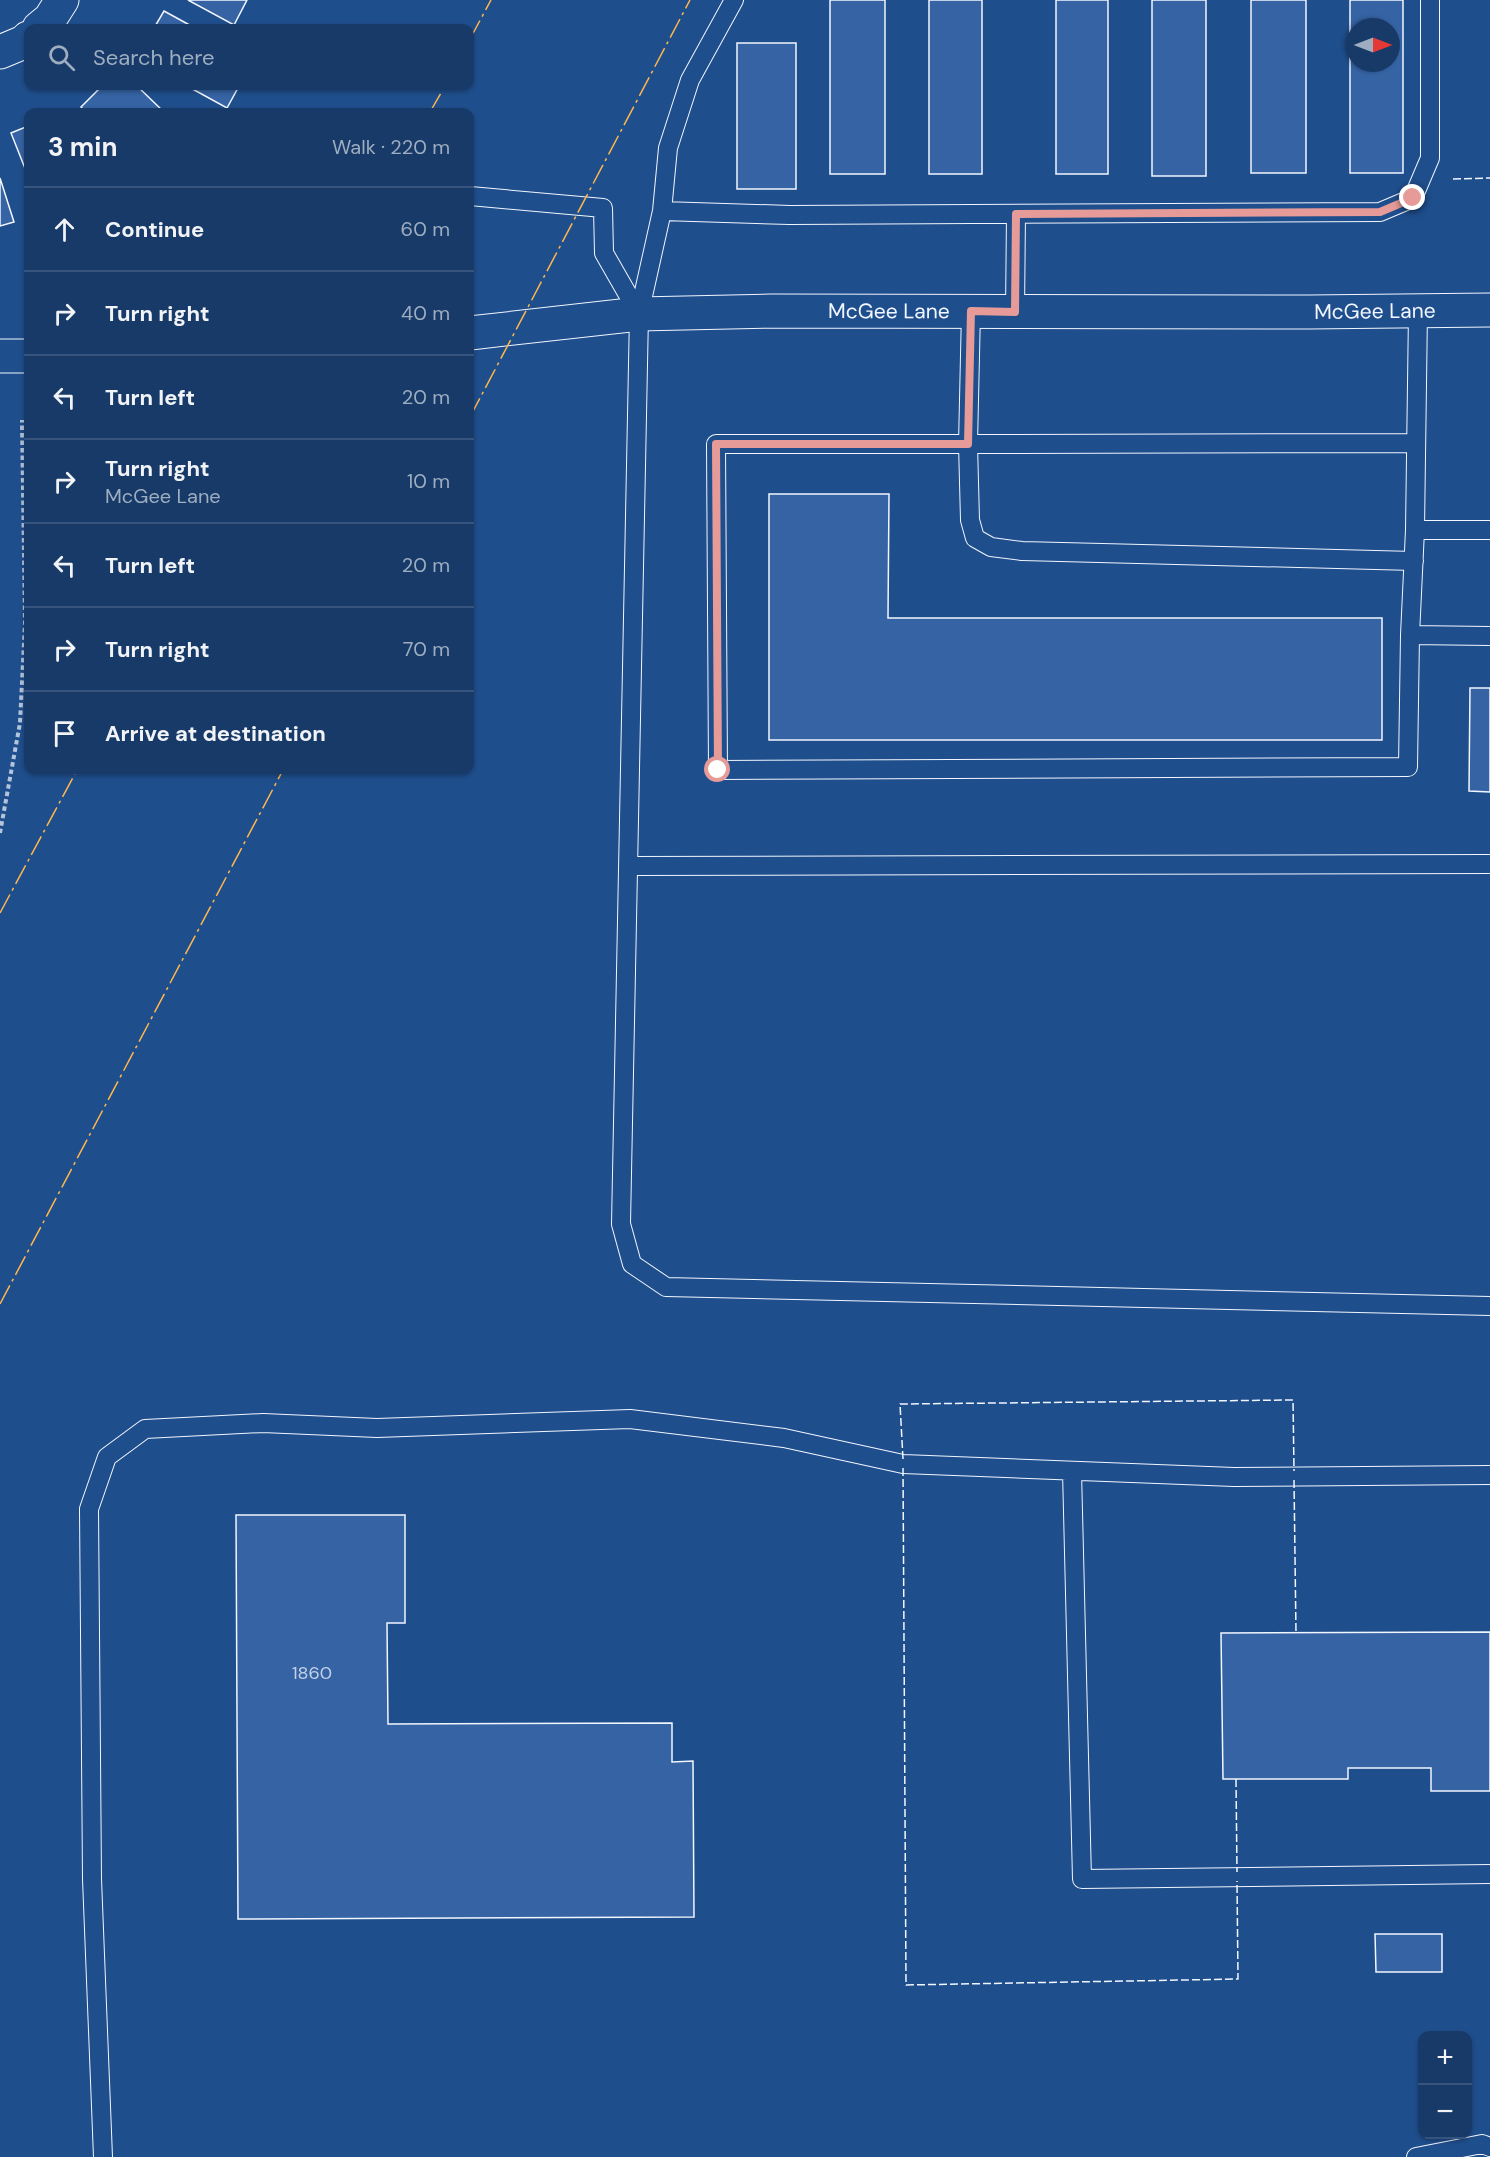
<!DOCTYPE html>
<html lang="en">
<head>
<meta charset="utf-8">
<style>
  body { margin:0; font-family:"DM Sans",sans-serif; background:#20416f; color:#f1f3f6 }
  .controls { position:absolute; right:18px; bottom:18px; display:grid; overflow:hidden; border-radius:12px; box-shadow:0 2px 4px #0004 }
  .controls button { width:54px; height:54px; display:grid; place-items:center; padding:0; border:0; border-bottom:2px solid #36547d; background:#173a69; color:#f1f3f6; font:30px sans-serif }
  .compass { position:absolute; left:1346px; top:18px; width:54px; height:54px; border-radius:50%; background:#173a69; box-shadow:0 2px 4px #0004; rotate:90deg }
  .stop { position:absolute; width:18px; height:18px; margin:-14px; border:4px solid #e69b98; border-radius:50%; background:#fff }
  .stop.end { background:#e69b98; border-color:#fff; box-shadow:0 2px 6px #0008 }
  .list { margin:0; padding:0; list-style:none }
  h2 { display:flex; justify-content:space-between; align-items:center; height:78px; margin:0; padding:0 24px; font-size:26px }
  h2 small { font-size:20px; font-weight:400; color:#9eadc0 }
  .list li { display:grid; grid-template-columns:39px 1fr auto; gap:18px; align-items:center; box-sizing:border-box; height:84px; padding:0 24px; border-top:2px solid #36547d }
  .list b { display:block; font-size:22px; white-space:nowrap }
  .list p { margin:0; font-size:20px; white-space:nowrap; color:#9eadc0 }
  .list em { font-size:20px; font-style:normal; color:#9eadc0 }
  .icon { flex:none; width:33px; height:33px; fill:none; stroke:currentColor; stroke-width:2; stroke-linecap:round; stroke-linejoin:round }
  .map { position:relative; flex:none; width:1490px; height:2157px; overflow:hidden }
  .search { position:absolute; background:#173a69; box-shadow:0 2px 4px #0004; left:24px; top:24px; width:450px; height:66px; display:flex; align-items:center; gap:15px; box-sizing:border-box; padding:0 21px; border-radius:12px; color:#9eadc0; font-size:22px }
  .panel { position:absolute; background:#173a69; box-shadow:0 2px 4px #0004; left:24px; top:108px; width:450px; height:666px; border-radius:12px }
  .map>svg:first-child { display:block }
  .building { fill:#3563a3; stroke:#f2f6ff; stroke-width:1.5; fill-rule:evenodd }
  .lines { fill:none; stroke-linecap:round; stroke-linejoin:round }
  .service-casing { stroke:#f2f6ff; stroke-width:20 }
  .minor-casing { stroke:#f2f6ff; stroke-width:35 }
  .tertiary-casing { stroke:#f2f6ff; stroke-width:35 }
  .path { stroke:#b3c4dc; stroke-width:4; stroke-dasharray:4.5 3; stroke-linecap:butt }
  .service { stroke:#1f4e8c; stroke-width:18 }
  .minor { stroke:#1f4e8c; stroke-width:33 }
  .tertiary { stroke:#1f4e8c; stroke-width:33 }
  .fence { stroke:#f2f6ff; stroke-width:1.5; stroke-dasharray:8 3; stroke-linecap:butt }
  .power { stroke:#ffb74d; stroke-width:1.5; stroke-dasharray:21 4.5 3 4.5; stroke-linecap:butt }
  .route { stroke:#e69b98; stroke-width:8 }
  .labels { text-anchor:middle; stroke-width:4.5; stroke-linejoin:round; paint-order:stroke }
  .number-label { font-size:18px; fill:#c3d1e8 }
  .street-label { font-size:21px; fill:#f2f6ff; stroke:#1f4e8c }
</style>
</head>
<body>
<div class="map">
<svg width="1490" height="2157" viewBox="0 0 1490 2157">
  <rect width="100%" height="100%" fill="#1f4e8c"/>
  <path class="building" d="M188 0H247L234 25Z
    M830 0H885V174H830Z
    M929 0H982V174H929Z
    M1056 0H1108V174H1056Z
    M1152 0H1206V176H1152Z
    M1251 0H1306V173H1251Z
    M1350 0H1403V173H1350ZM1355 27H1391V63H1355Z
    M164 11 195 28H154Z
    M737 43H796V189H737Z
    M102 86H137L164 112H86L81 107Z
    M187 86H239L227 108Z
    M28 126V176L11 133Z
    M0 178 14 222 0 226Z
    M769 494H889L888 618H1382V740H769Z
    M1470 688H1490V792L1469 791Z
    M236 1515H405V1623H387L388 1724 672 1723V1762L693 1761 694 1917 238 1919Z
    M1490 1632V1791H1431V1768H1348V1779H1223L1221 1633Z
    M1375 1934H1442V1972H1376Z"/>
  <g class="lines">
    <defs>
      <path id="service" d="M734 0 690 80 668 148 662 211 639 314 621 1224 632 1264 666 1287 1490 1306
        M470 196 603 208 604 253 639 314
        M662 211 790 215 1380 212 1413 198 1430 158V0
        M971 311 968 444H716L718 770 1408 767 1410 635 1490 636
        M1418 311 1415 530H1490
        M1015 312 1016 214
        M1414 561 1022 551 991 547 975 538 970 520 968 444 1416 443
        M1410 635 1415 530
        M628 866 1490 864
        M1072 1471 1082 1879 1490 1874
        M103 2157 92 1879 89 1509 107 1457 145 1429 263 1423 377 1428 630 1419 784 1438 903 1464 1234 1477 1490 1475
        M1416 2157 1482 2144 1490 2147"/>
      <path id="minor" d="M39 28 50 19 62 0
        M0 52 24 42 28 38"/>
      <g id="tertiary">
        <path id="s1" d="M470 333 639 314 771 311 1309 312 1490 310"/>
        <path d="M0 356H28"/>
      </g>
    </defs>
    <use href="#service" class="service-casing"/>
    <use href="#minor" class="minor-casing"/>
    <use href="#tertiary" class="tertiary-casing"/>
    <path class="path" d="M0 833 20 723 25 623 22 420"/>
    <use href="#service" class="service"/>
    <use href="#minor" class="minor"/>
    <use href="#tertiary" class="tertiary"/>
    <path class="fence" d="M1453 179 1490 178
      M903 1459 900 1404 1293 1400 1294 1471
      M903 1468 906 1985 1238 1979 1237 1881
      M1294 1480 1296 1633
      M1236 1779 1237 1872"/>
    <path class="power" d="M470 39 491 0
      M430 112 445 86
      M470 417 690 0
      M0 913 77 770
      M0 1304 283 770"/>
  </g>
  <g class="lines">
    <path class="route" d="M718 770 716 444H968L971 311 1015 312 1016 214 1380 212 1413 198"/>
  </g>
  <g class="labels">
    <g class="number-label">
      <text x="312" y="1679">1860</text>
    </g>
    <g class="street-label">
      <text dy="7" stroke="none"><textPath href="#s1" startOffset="420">McGee Lane</textPath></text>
      <text dy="7" stroke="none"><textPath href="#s1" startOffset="906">McGee Lane</textPath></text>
    </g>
  </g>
</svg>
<div class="controls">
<button>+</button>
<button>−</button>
</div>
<svg class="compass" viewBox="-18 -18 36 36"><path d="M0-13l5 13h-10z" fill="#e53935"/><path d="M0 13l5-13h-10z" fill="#9eadc0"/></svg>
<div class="stop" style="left:718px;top:770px"></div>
<div class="stop end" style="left:1413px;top:198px"></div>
<div class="search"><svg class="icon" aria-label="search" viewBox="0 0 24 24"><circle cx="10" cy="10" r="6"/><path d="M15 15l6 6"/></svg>Search here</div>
<section class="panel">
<h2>3 min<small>Walk · 220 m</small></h2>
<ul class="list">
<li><svg class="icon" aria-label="ahead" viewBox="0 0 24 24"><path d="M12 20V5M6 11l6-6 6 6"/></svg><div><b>Continue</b></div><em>60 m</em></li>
<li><svg class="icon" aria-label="right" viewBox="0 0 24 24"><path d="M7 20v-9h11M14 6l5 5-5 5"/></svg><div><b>Turn right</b></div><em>40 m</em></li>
<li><svg class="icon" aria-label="left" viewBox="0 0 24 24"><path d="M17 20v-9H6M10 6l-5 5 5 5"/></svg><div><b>Turn left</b></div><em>20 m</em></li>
<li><svg class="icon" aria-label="right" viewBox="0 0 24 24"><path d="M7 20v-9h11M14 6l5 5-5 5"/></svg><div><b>Turn right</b><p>McGee Lane</p></div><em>10 m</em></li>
<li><svg class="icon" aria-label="left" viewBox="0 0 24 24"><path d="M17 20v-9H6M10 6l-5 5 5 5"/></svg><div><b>Turn left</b></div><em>20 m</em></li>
<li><svg class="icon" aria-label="right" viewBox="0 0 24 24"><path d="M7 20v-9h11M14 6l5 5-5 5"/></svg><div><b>Turn right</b></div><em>70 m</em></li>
<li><svg class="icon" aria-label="arrive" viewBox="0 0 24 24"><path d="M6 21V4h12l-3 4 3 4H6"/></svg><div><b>Arrive at destination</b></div></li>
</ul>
</section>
</div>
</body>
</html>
